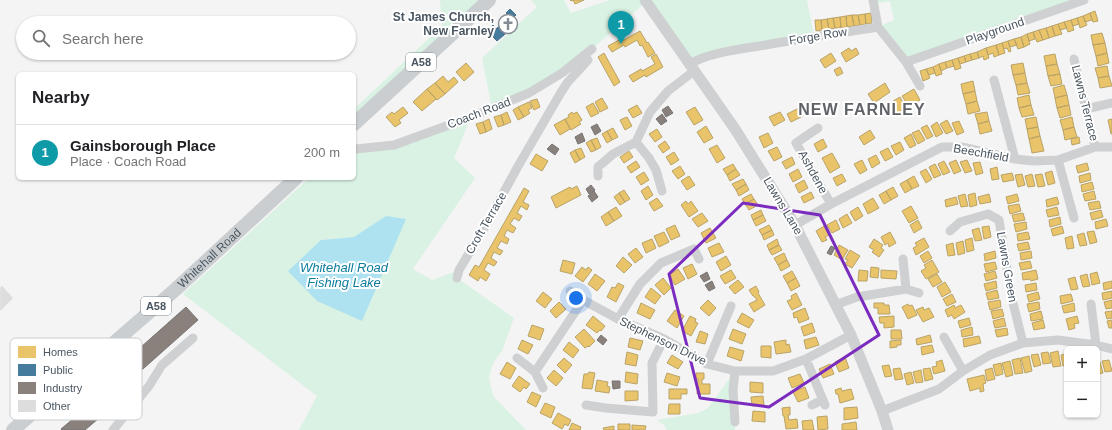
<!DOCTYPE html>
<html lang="en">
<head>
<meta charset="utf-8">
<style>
  body { margin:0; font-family:Helvetica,sans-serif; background:#f2f2f2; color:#202124 }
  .controls { position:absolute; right:12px; bottom:12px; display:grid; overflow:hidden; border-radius:6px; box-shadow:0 1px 3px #0004 }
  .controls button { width:36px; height:36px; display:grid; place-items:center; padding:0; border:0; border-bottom:1px solid #e0e0e0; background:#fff; color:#202124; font:20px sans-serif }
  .you { position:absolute; left:576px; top:298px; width:14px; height:14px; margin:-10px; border:3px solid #fff; border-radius:50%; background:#1a73e8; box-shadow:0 0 0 6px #1a73e833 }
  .badge { display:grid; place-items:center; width:26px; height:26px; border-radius:50%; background:#868d94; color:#fff; font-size:13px; font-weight:700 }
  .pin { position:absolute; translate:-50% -33px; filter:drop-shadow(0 1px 2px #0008) }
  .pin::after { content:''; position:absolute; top:21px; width:14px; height:12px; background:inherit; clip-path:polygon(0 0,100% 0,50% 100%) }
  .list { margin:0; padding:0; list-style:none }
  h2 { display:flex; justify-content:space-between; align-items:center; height:52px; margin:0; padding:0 16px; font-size:17px }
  h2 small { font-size:13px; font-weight:400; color:#757577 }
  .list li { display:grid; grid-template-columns:26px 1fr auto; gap:12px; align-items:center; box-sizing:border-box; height:56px; padding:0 16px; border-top:1px solid #e0e0e0 }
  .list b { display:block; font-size:15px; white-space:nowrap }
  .list p { margin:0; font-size:13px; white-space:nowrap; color:#757577 }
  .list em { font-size:13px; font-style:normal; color:#757577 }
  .icon { flex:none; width:22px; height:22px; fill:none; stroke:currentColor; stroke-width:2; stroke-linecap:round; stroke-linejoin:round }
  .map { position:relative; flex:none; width:1112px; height:430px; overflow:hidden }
  .search { position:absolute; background:#fff; box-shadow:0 1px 3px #0004; left:16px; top:16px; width:340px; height:44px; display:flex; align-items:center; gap:10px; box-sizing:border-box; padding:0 14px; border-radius:22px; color:#757577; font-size:15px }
  .panel { position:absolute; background:#fff; box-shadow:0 1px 3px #0004; left:16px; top:72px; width:340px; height:108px; border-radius:6px }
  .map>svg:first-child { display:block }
  .green { fill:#d9f2e3; fill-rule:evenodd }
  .water { fill:#aee2f0 }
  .homes { fill:#e9c46a; stroke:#b9a367 }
  .public { fill:#457b9d; stroke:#46708b }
  .industry { fill:#8a817c; stroke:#777474 }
  .building { fill:#ddddde; stroke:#e5e6e7 }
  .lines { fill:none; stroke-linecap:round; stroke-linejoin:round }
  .minor { stroke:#ced0d2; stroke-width:9 }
  .tertiary { stroke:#ced0d2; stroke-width:11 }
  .primary { stroke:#caced1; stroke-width:14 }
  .marked { fill:none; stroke:#7b2cbf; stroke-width:3; stroke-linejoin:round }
  .labels { text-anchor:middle; stroke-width:4; stroke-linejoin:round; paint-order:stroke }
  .shield { fill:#fff; stroke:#808990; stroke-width:1 }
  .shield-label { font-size:11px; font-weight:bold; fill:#4a5661 }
  .poi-label { font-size:12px; font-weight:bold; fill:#4a5661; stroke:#fff; text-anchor:end }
  .street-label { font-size:12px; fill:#4a5661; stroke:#fff }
  .water-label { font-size:13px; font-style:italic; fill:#0c7c9b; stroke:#fff }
  .district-label { font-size:16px; font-weight:bold; letter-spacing:1px; fill:#5f6368; stroke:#fff }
  .key { fill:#fff; stroke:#c9ccd0; stroke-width:1 }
  .key-label { font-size:11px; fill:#4a5661 }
</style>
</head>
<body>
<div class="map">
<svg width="1112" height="430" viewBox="0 0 1112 430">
  <rect width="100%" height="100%" fill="#f4f4f4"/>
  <path class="green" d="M440 0H480L354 119V109L442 26Z
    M531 0H564L571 13 607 1 608 0H807L814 37 748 48 689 65 646 2 592 49 562 73 492 109 482 58 537 7Z
    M873 0H1084L906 62 878 27 894 20 890 1 873 4Z
    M471 117 454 158 475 178 413 269 432 280 459 270 457 278 514 318 502 351 497 357 492 366 489 378 491 388 494 397 526 430H299L317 396 183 294 309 178H354V148L394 145ZM354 237 288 272 321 240Z
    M735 371V430H666L665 426 657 420 699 413 708 408Z"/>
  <path class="water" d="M386 216 406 219 362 321 317 301 288 271 321 240 354 237Z"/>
  <path class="homes" d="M570 0H584L575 4 573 0 571 1Z
    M1095 11 1098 21 1093 22 1090 13Z
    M871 13 872 23 866 24 865 14Z
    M1090 13 1092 20 1085 22 1083 16Z
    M865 14 866 24 860 25 858 15Z
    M852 15H858L860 25 854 26Z
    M852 15 854 26 847 27 846 16Z
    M846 16 847 27 841 28 840 17Z
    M1083 16 1087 25 1080 28 1077 18Z
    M840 17 841 28H835L833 18Z
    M833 18 835 28 829 29 827 19Z
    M1077 18 1079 24 1073 26 1071 20Z
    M827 19 829 29 822 30 821 20Z
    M815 20H821L822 30 816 31Z
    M1071 20 1074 30 1068 32 1064 22Z
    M1064 22 1067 28 1060 30 1058 24Z
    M1058 24 1062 34 1055 36 1052 26Z
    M1052 26 1055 36 1049 38 1046 28Z
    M1046 28 1049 38 1043 40 1039 30Z
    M1039 30 1043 40 1037 42 1033 32Z
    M640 31 647 43 648 42 655 53 648 57 642 45 640 46 637 40 625 47 624 45 612 52 608 46 621 39 622 41Z
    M1033 32 1035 39 1029 41 1027 34Z
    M1102 33 1105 43 1093 45 1091 35Z
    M1027 34 1030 44 1024 47 1021 37Z
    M1021 37 1024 47 1018 49 1014 39Z
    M1014 39 1017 45 1010 47 1008 41Z
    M1008 41 1011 51 1009 52 1007 48 1004 49 1002 43Z
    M1002 43 1005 53 999 55 996 45Z
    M1105 43 1107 53 1096 56 1093 45Z
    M996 45 999 55 994 57 993 53 988 55 986 48Z
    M849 48 851 51 856 48 859 54 846 62 841 53Z
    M986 48 989 58 984 60 983 56 979 58 977 52Z
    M977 52 979 58 972 60 970 54Z
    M604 53 620 82 614 86 598 57Z
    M831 53 836 61 825 68 820 60Z
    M1107 53 1109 63 1098 66 1096 56Z
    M656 54 663 67 646 77 645 75 633 82 629 76 641 69 642 71 655 64 651 57Z
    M970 54 972 60 966 62 964 56Z
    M1055 54 1057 64 1046 66 1044 56Z
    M964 56 966 62 960 64 958 58Z
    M958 58 961 68 955 70 952 60Z
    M952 60 954 66 947 68 945 62Z
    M945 62 947 68 941 71 939 64Z
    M466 63 474 72 464 81 456 72Z
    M1023 63 1025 73 1013 75 1011 65Z
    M939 64 942 74 936 76 933 67Z
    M1057 64 1060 74 1048 76 1046 66Z
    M1107 66 1109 76 1098 78 1095 68Z
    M840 67 843 73 837 76 834 70Z
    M933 67 935 73 929 75 926 69Z
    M926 69 930 78 923 81 920 71Z
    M1025 73 1027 83 1016 85 1013 75Z
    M1060 74 1062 84 1051 86 1048 76Z
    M443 76 448 82 454 77 458 82 445 94 435 83Z
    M1109 76 1112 86 1100 88 1098 78Z
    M973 81 975 91 963 94 961 84Z
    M435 83 445 94 437 100 427 89Z
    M885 83 890 92 874 103 868 94Z
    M1027 83 1030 93 1018 95 1016 85Z
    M1064 85 1067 95 1055 98 1053 88Z
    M427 89 436 99 422 111 413 102Z
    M914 89 920 100 909 107 902 96Z
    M975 91 977 101 966 104 963 94Z
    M1029 95 1031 105 1019 108 1017 98Z
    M1067 95 1069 105 1057 108 1055 98Z
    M900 97 906 108 891 116 885 106Z
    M602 98 608 108 600 112 595 102Z
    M537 99 540 107 534 110 530 101Z
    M812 101 817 110 806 115 801 106Z
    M977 101 980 111 968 114 966 104Z
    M529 102 532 108 528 110 530 113 524 117 518 107Z
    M593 103 599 113 591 117 586 107Z
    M637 105 642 113 633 118 628 110Z
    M1031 105 1034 115 1022 117 1019 108Z
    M1069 105 1071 115 1060 118 1057 108Z
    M403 107 408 113 399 120 401 123 395 127 386 117 392 112 394 114Z
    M518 107 524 117 518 120 513 110Z
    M695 107 703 120 694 125 686 112Z
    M799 108 803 116 791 122 787 114Z
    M507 112 511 122 504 125 501 115Z
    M572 112 573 114 577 112 582 120 579 122 581 124 571 130 565 119 569 117 568 115Z
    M780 112 785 120 774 126 769 117Z
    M987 112 989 121 978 124 975 114Z
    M501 115 504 125 498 127 494 117Z
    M627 117 632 126 625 130 620 120Z
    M1036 117 1038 127 1027 129 1025 119Z
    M1072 117 1074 127 1063 130 1060 120Z
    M489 119 492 129 486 132 483 122Z
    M565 119 570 129 560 135 554 125Z
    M1112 119V134H1111L1108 120Z
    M947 120 953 131 946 134 940 124Z
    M959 121 964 132 957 135 952 123Z
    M989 121 992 131 980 134 978 124Z
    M483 122 486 132 480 134 476 124Z
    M937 122 943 133 936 137 931 126Z
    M927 125 933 136 927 139 921 128Z
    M706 126 713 138 704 143 697 132Z
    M1038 127 1040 136 1029 139 1027 129Z
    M1074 127 1077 137 1065 140 1063 130Z
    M613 128 618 137 612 140 607 131Z
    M657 129 662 137 655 142 649 134Z
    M870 130 875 138 864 145 859 137Z
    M919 130 925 140 918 144 912 133Z
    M607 131 612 140 607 143 602 134Z
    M768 133 773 143 764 148 759 137Z
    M911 134 916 145 910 148 904 138Z
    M1040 136 1044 151 1032 153 1029 139Z
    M1079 137 1080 143 1072 145 1071 139Z
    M597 138 601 147 596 150 591 140Z
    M823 139 827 147 818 152 814 144Z
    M591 140 596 150 591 152 586 143Z
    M665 141 670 148 663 153 658 146Z
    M900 142 904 150 896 155 891 146Z
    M717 145 725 158 717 163 709 149Z
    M777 147 782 157 774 161 768 151Z
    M581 148 585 157 580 160 575 150Z
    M888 148 893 157 885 161 880 152Z
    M575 150 580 160 575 163 570 153Z
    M629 151 633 157 624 163 620 157Z
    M674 152 679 160 671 165 666 157Z
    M832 153 840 167 830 173 822 158Z
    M536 154 548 161 542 171 530 164Z
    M876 155 880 163 872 168 868 159Z
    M792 157 795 164 786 169 782 162Z
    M862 160 867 170 860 174 854 164Z
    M956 160 961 171 954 174 949 163Z
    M967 160 972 171 965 173 960 162Z
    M636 161 640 167 631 173 627 167Z
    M944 161 950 172 943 175 938 164Z
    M980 162 983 173 976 175 973 163Z
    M1087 163 1089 170 1078 173 1076 166Z
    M733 164 736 169 727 175 723 169Z
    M935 164 941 175 934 178 929 167Z
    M680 166 685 174 678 179 672 171Z
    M997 167 999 179 992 180 990 169Z
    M736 169 740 175 730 181 727 175Z
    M798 169 802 177 793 182 789 174Z
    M926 169 932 179 926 183 920 172Z
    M1052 171 1055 183 1048 185 1045 173Z
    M644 172 649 180 641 185 636 177Z
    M1012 173 1014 180 1003 182 1001 175Z
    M1090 173 1091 180 1080 183 1079 176Z
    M842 174 846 181 837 186 833 178Z
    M1022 174 1025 185 1018 187 1015 175Z
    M1032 174 1035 186 1028 187 1025 176Z
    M1042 174 1045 186 1038 187 1035 175Z
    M689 176 695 185 687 190 681 181Z
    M914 176 919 186 912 189 907 180Z
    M743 179 746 184 736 190 732 184Z
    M804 180 808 188 799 193 795 185Z
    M907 180 912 189 905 193 900 184Z
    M1092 182 1094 189 1082 192 1081 185Z
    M746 184 749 190 739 196 736 190Z
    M577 186 581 195 556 208 551 197 570 187 571 189Z
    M648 186 653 195 646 200 641 191Z
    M893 187 898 196 891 200 886 191Z
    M524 188 529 191 523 202 529 205 527 210 521 206 517 213 522 216 519 221 514 218 510 224 516 228 513 233 507 230 504 236 509 239 507 244 501 241 497 248 503 251 500 255 494 252 491 258 497 262 494 266 488 263 484 270 490 274 486 281 480 277 478 281 469 275 475 265 479 267Z
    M624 190 630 199 625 202 619 193Z
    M886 191 891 200 884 204 879 195Z
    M1094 191 1096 199 1085 201 1083 194Z
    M811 192 814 198 804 203 801 197Z
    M619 193 625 202 620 205 614 197Z
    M975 193 977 205 970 207 968 195Z
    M751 194 754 199 745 204 742 199Z
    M965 194 968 206 961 207 958 196Z
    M989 194 991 202 980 204 978 197Z
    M1017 194 1019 201 1008 204 1006 197Z
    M956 197 958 204 946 207 945 200Z
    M1057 197 1059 204 1047 207 1046 200Z
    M657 198 663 206 654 211 649 203Z
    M873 198 879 208 868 214 863 204Z
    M754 199 758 205 749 210 745 204Z
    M686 201 688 204 691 201 698 211 689 217 681 205Z
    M1099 201 1101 208 1090 210 1088 203Z
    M1019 204 1021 211 1010 214 1008 206Z
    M911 206 918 218 909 223 902 211Z
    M616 207 622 216 614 221 608 212Z
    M858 207 863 216 855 221 850 212Z
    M1057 207 1059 215 1048 217 1046 210Z
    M761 210 763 215 753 220 751 215Z
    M1101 210 1103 217 1092 220 1090 213Z
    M608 212 614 221 606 226 601 217Z
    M702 213 708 221 698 227 692 219Z
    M1023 213 1025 220 1014 222 1012 215Z
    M847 214 852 223 843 228 839 219Z
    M763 215 766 221 756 226 753 220Z
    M1060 217 1061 224 1050 227 1049 220Z
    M1106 219 1108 226 1096 229 1095 222Z
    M836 220 840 229 832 233 827 225Z
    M918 220 922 228 914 233 910 225Z
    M1026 222 1027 229 1016 232 1014 224Z
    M675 225 680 236 671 240 666 229Z
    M769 225 772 230 762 235 759 230Z
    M824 226 829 235 825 237 827 240 822 242 816 231Z
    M989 226 991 237 984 239 982 227Z
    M1062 226 1064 233 1053 236 1051 229Z
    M710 228 716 238 706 243 701 233Z
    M979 228 982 240 975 241 972 230Z
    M772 230 774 235 764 240 762 235Z
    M1094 231 1097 242 1090 244 1087 232Z
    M664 232 669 242 659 247 654 236Z
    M890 232 896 243 889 247 888 243 885 245 881 237Z
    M1028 232 1030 239 1018 241 1017 234Z
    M1084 233 1087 245 1080 246 1077 235Z
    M1072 236 1074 248 1067 249 1065 238Z
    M924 238 929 247 916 255 913 248 917 246 915 243Z
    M972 238 974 250 967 252 965 240Z
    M652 239 656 248 646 253 642 243Z
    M777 239 779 245 769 250 767 245Z
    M874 239 883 245 881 248 884 250 879 257 872 252 874 250 869 247Z
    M963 241 965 253 958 255 956 243Z
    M1028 242 1030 249 1019 251 1017 244Z
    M719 243 724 252 712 257 708 248Z
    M953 243 955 255 948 256 946 245Z
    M779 245 782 250 772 255 769 250Z
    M839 245 848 250 842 260 834 255Z
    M636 248 643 257 635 263 628 254Z
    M850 250 860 256 852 268 845 264 848 260 845 259Z
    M928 251 932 258 924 263 920 256Z
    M995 251 996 258 985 261 984 254Z
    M1031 251 1032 258 1021 260 1020 253Z
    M784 253 787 260 778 265 774 258Z
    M726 256 731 265 721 271 716 262Z
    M623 257 632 265 624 273 616 266Z
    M563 260 575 263 572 274 560 271Z
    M787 260 790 266 781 271 778 265Z
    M932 260 939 272 926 279 921 271 926 268 924 265Z
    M1030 261 1032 268 1021 270 1019 263Z
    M995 262 997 269 986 272 984 264Z
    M692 264 697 274 688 279 683 268Z
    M582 267 586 270 588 267 592 270 583 282 575 276Z
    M871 267 879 268 878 278 870 277Z
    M678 269 685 279 675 285 669 275Z
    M731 270 736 278 725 284 720 276Z
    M859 270 868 271 867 281H858Z
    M881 270 897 271 896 279 881 278Z
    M1036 270 1038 279 1031 281 1030 279 1023 280 1022 273Z
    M792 271 796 278 787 283 783 276Z
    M995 271 997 278 986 281 984 274Z
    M1097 272 1100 283 1092 285 1090 274Z
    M595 274 605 281 597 291 588 284Z
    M937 274 942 282 933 287 928 279Z
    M1087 274 1090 286 1083 287 1080 276Z
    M1075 277 1078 289 1071 290 1068 279Z
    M663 278 671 288 664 295 655 285Z
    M796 278 800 286 791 291 787 283Z
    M738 280 744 287 735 294 729 287Z
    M996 281 997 288 986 291 984 284Z
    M1112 281V288L1104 290 1103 283Z
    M945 282 951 292 942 297 937 287Z
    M618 283 624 286 616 302 607 297 612 287 615 288Z
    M1036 283 1037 290 1026 292 1025 285Z
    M756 286 759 292 758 293 765 305 754 312 749 304 757 300 754 296H753L749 290Z
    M651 288 661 296 655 304 645 297Z
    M997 290 999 298 988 300 986 293Z
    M1112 291V298L1103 300 1102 293Z
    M543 292 552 299 545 308 536 301Z
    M1038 292 1040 299 1029 302 1027 295Z
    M796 293 802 305 792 310 787 301 792 299 791 296Z
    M952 294 956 302 947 306 943 299Z
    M1071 294 1073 301 1061 304 1060 296Z
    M708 300 716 308 709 316 700 308Z
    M1000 300 1001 307 990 310 988 302Z
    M1112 300V308L1106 309 1104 302Z
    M559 302 566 309 556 318 550 311Z
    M1039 302 1040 309 1029 312 1027 304Z
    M641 303 655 310 650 319 637 313Z
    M874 303H884V305H889L890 314H878V308H874Z
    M1074 303 1075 311 1064 313 1062 306Z
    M908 304 909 306 912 305 917 315 908 319 902 307Z
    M954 305 955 308 961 305 965 312 954 319 952 315 948 317 945 310Z
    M923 307 924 310 929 308 934 317 923 322 916 310Z
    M805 308 809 319 799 323 797 317 794 318 793 313Z
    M1002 309 1004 316 993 319 991 311Z
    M675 310 684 316 677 328 667 321Z
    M1041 311 1043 319 1031 321 1030 314Z
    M1112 311V318L1107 319 1105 312Z
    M742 313 754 320 749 328 737 322Z
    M593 316 605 326 601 331 600 330 597 333 586 325Z
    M690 316 696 319 695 322 698 323 691 336 682 331Z
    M894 316V327L884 328V323H880L879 317Z
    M1077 316 1079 323 1074 324 1075 328 1069 330 1066 319Z
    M969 318 971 325 960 328 958 321Z
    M1004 318 1006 326 995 328 993 321Z
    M1043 320 1045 328 1034 330 1032 323Z
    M1112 320V328H1109L1107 321Z
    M812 323 815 332 804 336 801 327Z
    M532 325 544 329 540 340 528 336Z
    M972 327 973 335 962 337 961 330Z
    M1007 328 1008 335 997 337 995 330Z
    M584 329 595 341 589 347 588 346 585 348 575 337Z
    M733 329 746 334 742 344 729 339Z
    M891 330H901L902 339H891Z
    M700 331 708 334 705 344 696 342Z
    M930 335 932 342 917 345 916 339Z
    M979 336 981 343 964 347 963 339Z
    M816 337 819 345 806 349 804 340Z
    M630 338 643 341 640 350 628 347Z
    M522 340 533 345 528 354 518 349Z
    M786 340V345L789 344 791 352 776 354 774 342Z
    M901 340V345H897V347L890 348V341Z
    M569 342 579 350 573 358 563 350Z
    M932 345 934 352 922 355 921 347Z
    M761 346H771V358L761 357Z
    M730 347 744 351 741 361 727 356Z
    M1058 351 1061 366 1053 367 1050 353Z
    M627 352 638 355 636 366 625 364Z
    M1048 352 1051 363 1043 364 1041 353Z
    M1038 354 1041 365 1034 367 1031 355Z
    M1067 354V365L1063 366 1061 355Z
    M672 355 683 362 678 369 667 363Z
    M1029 356 1032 371 1025 373 1021 358Z
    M845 357 849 368 839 372 835 362Z
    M564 358 572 365 565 373 557 365Z
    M1020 358 1023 373 1015 374 1012 360Z
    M942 360 945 371 934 374 932 367 937 366 936 362Z
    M1109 360 1112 371 1105 372 1102 361Z
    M1010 361 1013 375 1006 377 1002 363Z
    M507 362 516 368 510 379 500 374Z
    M1097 362H1100L1103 373 1097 374Z
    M1001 363 1003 374 996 376 993 365Z
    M830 364 834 374 823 378 819 369Z
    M889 365 892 376 885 377 882 366Z
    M900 368 903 379 895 380 893 369Z
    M930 368 933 379 925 381 923 369Z
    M992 368 995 379 987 381 985 370Z
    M554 370 563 378 556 386 547 378Z
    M921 370 923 382 916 383 913 372Z
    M589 372 595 373 592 389 582 388 584 374H588Z
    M626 372 638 374 637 384 625 382Z
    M911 372 914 383 907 385 904 374Z
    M667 373 680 377 677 386 664 382Z
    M696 373H704V379H702V384H710V394H697L698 379H696Z
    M800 374 804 383 792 388 788 378Z
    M984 375 986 383 983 384 984 391 980 392V388L970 391 967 379Z
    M519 376 530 384 526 389 524 387 520 392 512 386Z
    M597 380 608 382 607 386 610 387 609 393 595 391Z
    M750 382 763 383V393L750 392Z
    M805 387 809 398 798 402 793 392Z
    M841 388 842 391 851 389 854 399 840 403 838 394H836L835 390Z
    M669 389H687V394H681V399H669Z
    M625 391H638V400L625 401Z
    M532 392 541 396 536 407 527 402Z
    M763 396 764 405 752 406 751 397Z
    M545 403 555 407 551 418 540 413Z
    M669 404H680V414H668Z
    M790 407V415H788L789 420 797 419 798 428 786 429 784 416H783L782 408Z
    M857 407 858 418 844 420V408Z
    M753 411 765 412V422L752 421Z
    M558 413 571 420 568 426 565 424 562 429 552 423Z
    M827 416 828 429 818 430 817 417Z
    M812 420 814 430H803L802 421Z
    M856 422 857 430H842V424Z
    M572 423 581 427 580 430H569Z
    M618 424H630V430H618Z
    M632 425 646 426 645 430H632Z
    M614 426V430H604L603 428Z"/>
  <path class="public" d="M510 9 516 15 513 18 518 23 497 41 487 31 493 25 496 29 509 16 506 13Z"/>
  <path class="industry" d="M668 106 673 113 666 117 662 110Z
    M662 114 667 121 661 125 656 119Z
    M597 124 601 131 595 135 591 127Z
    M582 133 585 141 578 144 575 137Z
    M552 144 559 149 555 155 547 149Z
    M591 185 595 190 589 194 586 189Z
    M594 191 598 197 592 202 588 196Z
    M831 246 835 248 831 255 827 253Z
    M707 272 710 279 704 282 700 276Z
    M712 281 715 288 709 291 705 285Z
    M186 307 198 320 135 376 123 363Z
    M601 335 607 340 603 345 597 340Z
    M129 372 139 384 85 430H62L61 429Z
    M612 381H620V388L613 389Z"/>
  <path class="building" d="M2 286 13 298 0 311V288Z"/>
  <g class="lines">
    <path class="minor" d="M873 0 878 27
      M1074 59 1095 147
      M906 62 1084 0
      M689 65C704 53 746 48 766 45 803 38 841 33 878 27L906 62 920 86
      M994 80 1015 159
      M1086 109 1112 103
      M818 128 796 143 831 204
      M354 148 356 149 394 145 471 117 529 93 562 73 592 49
      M1058 160 1074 218
      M598 176V167L613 154 636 142
      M662 191 656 170 649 158 636 142 650 112 668 91 694 71
      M795 225 831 204 942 147H962L1015 159 1034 161 1058 160 1095 147H1112
      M950 231 960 222 988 214 999 220 1012 299 1023 343
      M457 278 459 270 486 225 517 168 560 94 567 83 588 60 584 55
      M906 289 919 293
      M570 291 583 300 618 319 664 339 707 364 735 371H773L806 359 851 335
      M1091 304 1096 345
      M835 305 857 297 906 289 903 259
      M618 319 640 284 661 263 694 249 699 259
      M944 337 963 371
      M517 358 535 372
      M806 359 825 405
      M707 364 731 306
      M543 388 535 372 583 300
      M586 405 606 408 653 412 652 363 664 339
      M812 405 822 400
      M882 411 939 389 963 371 990 355 1023 343 1058 340 1096 345 1112 349
      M735 422 733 390 735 371
      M113 430 149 386 162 365 193 338"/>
    <path class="tertiary" d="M645 0 735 129 795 225 851 335 882 411 888 430"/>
    <g class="primary">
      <path d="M354 124 489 0"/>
      <path id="s1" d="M13 430 176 289 296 178"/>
    </g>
  </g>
  <path class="marked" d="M743 203 820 215 879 335 769 407 700 398 669 274Z"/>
  <defs>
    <symbol id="church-ring" viewBox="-11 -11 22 22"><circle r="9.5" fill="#fff" stroke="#868d94" stroke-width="1.5"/><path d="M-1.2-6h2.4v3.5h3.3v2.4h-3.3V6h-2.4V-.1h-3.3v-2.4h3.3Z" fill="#868d94"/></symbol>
  </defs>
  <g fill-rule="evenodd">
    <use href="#church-ring" x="497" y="13" width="22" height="22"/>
  </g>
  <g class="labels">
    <g class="shield">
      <rect x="406" y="53" width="30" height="18" rx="3"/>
      <rect x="141" y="297" width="30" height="18" rx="3"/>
    </g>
    <g class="shield-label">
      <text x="421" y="66">A58</text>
      <text x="156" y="310">A58</text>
    </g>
    <g class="poi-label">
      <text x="494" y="21">St James Church,<tspan x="494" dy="14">New Farnley</tspan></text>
    </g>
    <g class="street-label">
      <text transform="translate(995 31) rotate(-19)" y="4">Playground</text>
      <text transform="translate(818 36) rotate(-9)" y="4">Forge Row</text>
      <text transform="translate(1085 103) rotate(76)" y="4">Lawns Terrace</text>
      <text transform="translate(479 113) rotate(-21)" y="4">Coach Road</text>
      <text transform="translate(981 153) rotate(10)" y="4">Beechfield</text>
      <text transform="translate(813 172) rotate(61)" y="4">Ashdene</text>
      <text transform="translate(783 206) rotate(59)" y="4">Lawns Lane</text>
      <text transform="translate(486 223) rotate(-60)" y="4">Croft Terrace</text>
      <text dy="4" stroke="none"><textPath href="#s1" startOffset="261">Whitehall Road</textPath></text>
      <text transform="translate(1007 267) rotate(80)" y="4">Lawns Green</text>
      <text transform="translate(663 341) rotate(26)" y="4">Stephenson Drive</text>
    </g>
    <g class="water-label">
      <text x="344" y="272">Whitehall Road<tspan x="344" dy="15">Fishing Lake</tspan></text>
    </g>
    <g class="district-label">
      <text x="862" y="115">NEW FARNLEY</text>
    </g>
  </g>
  <rect x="10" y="338" width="132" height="82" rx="6" class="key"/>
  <rect x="18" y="346" width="18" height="12" fill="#e9c46a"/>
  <rect x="18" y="364" width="18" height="12" fill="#457b9d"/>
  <rect x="18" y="382" width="18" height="12" fill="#8a817c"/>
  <rect x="18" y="400" width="18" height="12" fill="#ddddde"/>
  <g class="key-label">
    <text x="43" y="356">Homes</text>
    <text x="43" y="374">Public</text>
    <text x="43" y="392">Industry</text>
    <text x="43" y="410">Other</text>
  </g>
</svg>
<div class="controls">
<button>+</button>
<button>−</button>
</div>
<div class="you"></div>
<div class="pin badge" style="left:621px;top:44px;background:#0f9aa8">1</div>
<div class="search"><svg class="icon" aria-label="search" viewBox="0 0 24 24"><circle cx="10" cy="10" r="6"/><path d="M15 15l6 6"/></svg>Search here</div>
<section class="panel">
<h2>Nearby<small></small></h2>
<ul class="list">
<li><span class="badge" style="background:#0f9aa8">1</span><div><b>Gainsborough Place</b><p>Place · Coach Road</p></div><em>200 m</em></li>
</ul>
</section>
</div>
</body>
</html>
